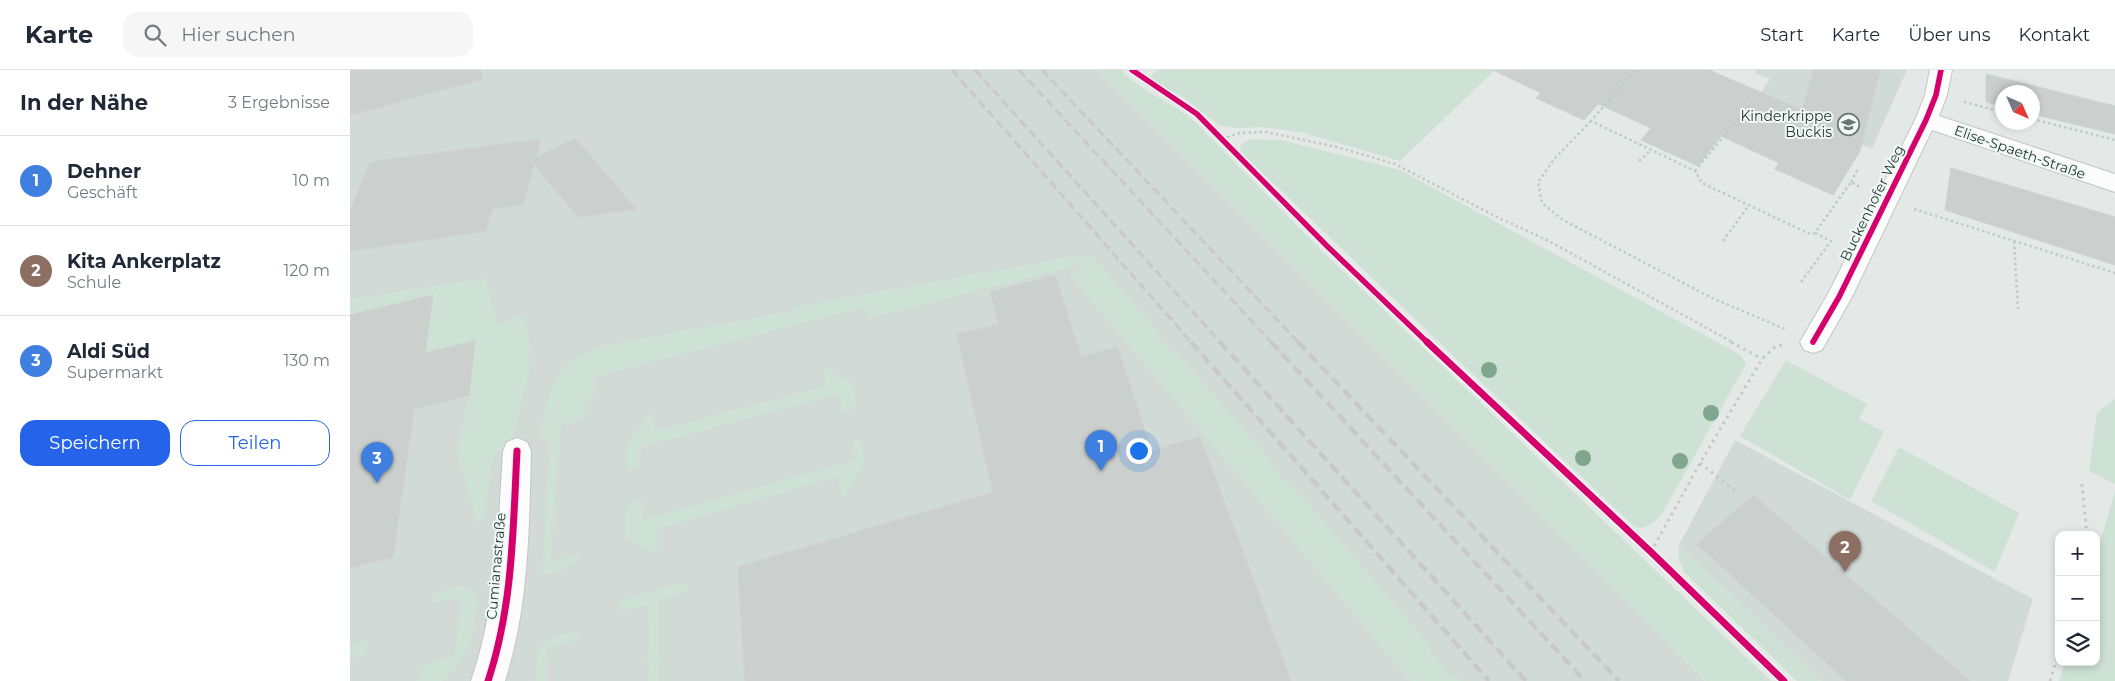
<!DOCTYPE html>
<html lang="de">
<head>
<meta charset="utf-8">
<style>
  body { margin:0; font-family:Montserrat,sans-serif; background:#f6f6f7; color:#1f2937 }
  .controls { position:absolute; right:15px; bottom:15px; display:grid; overflow:hidden; border-radius:10px; box-shadow:0 2px 8px #0003 }
  .controls button { width:45px; height:45px; display:grid; place-items:center; padding:0; border:0; border-bottom:1px solid #e0e1e3; background:#fff; color:#1f2937; font:25px sans-serif }
  .compass { position:absolute; left:1645px; top:15px; width:45px; height:45px; border-radius:50%; background:#fff; box-shadow:0 2px 8px #0003; rotate:135deg }
  .you { position:absolute; left:788px; top:380px; width:18px; height:18px; margin:-12px; border:4px solid #fff; border-radius:50%; background:#1a73e8; box-shadow:0 0 0 8px #1a73e833 }
  .badge { display:grid; place-items:center; width:32px; height:32px; border-radius:50%; background:#2563eb; color:#fff; font-size:16px; font-weight:700 }
  .pin { position:absolute; translate:-50% -41px; filter:drop-shadow(0 1px 2px #0008) }
  .pin::after { content:''; position:absolute; top:26px; width:18px; height:15px; background:inherit; clip-path:polygon(0 0,100% 0,50% 100%) }
  .list { margin:0; padding:0; list-style:none }
  h2 { display:flex; justify-content:space-between; align-items:center; height:65px; margin:0; padding:0 20px; font-size:21px }
  h2 small { font-size:16px; font-weight:400; color:#747a83 }
  .list li { display:grid; grid-template-columns:32px 1fr auto; gap:15px; align-items:center; box-sizing:border-box; height:90px; padding:0 20px; border-top:1px solid #e0e1e3 }
  .list b { display:block; font-size:19px; white-space:nowrap }
  .list p { margin:0; font-size:16px; white-space:nowrap; color:#747a83 }
  .list em { font-size:16px; font-style:normal; color:#747a83 }
  .actions { display:flex; gap:10px; padding:15px 20px }
  .actions a { flex:1; padding:11px 0; border:1px solid #2563eb; border-radius:15px; text-align:center; font-size:18px; color:#2563eb }
  .actions .main { background:#2563eb; color:#fff }
  .icon { flex:none; width:28px; height:28px; fill:none; stroke:currentColor; stroke-width:2; stroke-linecap:round; stroke-linejoin:round }
  .map { position:relative; flex:none; width:1765px; height:611px; overflow:hidden }
  header { display:flex; align-items:center; gap:30px; box-sizing:border-box; height:70px; padding:0 25px; background:#fff; border-bottom:1px solid #e0e1e3 }
  header strong { font-size:24px }
  nav { display:flex; gap:28px; margin-inline-start:auto; font-size:18px }
  .search { width:350px; height:45px; background:#f6f6f7; display:flex; align-items:center; gap:12px; box-sizing:border-box; padding:0 18px; border-radius:15px; color:#747a83; font-size:19px }
  main { display:flex }
  aside { flex:1; background:#fff }
  .map>svg:first-child { display:block }
  .built { fill:#d2dad7 }
  .green { fill:#cde1d4 }
  .building { fill:#cbd0ce; stroke:#ccd2d0 }
  .lines { fill:none; stroke-linecap:round; stroke-linejoin:round }
  .street-casing { stroke:#c1c6c4; stroke-width:2 }
  .path-far1 { stroke:#c1c9c5; stroke-width:2.5; stroke-dasharray:2.5 3; stroke-linecap:butt }
  .path { stroke:#c1c9c5; stroke-width:3; stroke-dasharray:2.5 4.5; stroke-linecap:butt }
  .street { fill:#fbfcfb; fill-rule:evenodd }
  .rail-far1 { stroke:#c7cac9; stroke-width:3; stroke-dasharray:9 4.5; stroke-linecap:butt }
  .rail { stroke:#c7cac9; stroke-width:4.5; stroke-dasharray:11 5.5; stroke-linecap:butt }
  .cycleway-far1-casing { stroke:#f2f8f5; stroke-width:8 }
  .cycleway-casing { stroke:#f2f8f5; stroke-width:10 }
  .cycleway-far1 { stroke:#d6006c; stroke-width:5.5 }
  .cycleway { stroke:#d6006c; stroke-width:7 }
  .tree { fill:#80a690 }
  .labels { text-anchor:middle; stroke-width:4; stroke-linejoin:round; paint-order:stroke }
  .poi-label { font-size:14px; fill:#233b35; stroke:#f2f8f5; text-anchor:end }
  .street-label { font-size:14px; fill:#233b35; stroke:#f2f8f5 }
</style>
</head>
<body>
<header>
<strong>Karte</strong>
<div class="search"><svg class="icon" aria-label="search" viewBox="0 0 24 24"><circle cx="10" cy="10" r="6"/><path d="M15 15l6 6"/></svg>Hier suchen</div>
<nav><a>Start</a><a>Karte</a><a>Über uns</a><a>Kontakt</a></nav>
</header>
<main>
<aside>
<h2>In der Nähe<small>3 Ergebnisse</small></h2>
<ul class="list">
<li><span class="badge" style="background:#3f7fe0">1</span><div><b>Dehner</b><p>Geschäft</p></div><em>10 m</em></li>
<li><span class="badge" style="background:#8d6e63">2</span><div><b>Kita Ankerplatz</b><p>Schule</p></div><em>120 m</em></li>
<li><span class="badge" style="background:#3f7fe0">3</span><div><b>Aldi Süd</b><p>Supermarkt</p></div><em>130 m</em></li>
</ul>
<div class="actions"><a class="main">Speichern</a><a>Teilen</a></div>
</aside>
<div class="map">
<svg width="1765" height="611" viewBox="0 0 1765 611">
  <rect width="100%" height="100%" fill="#e4e9e7"/>
  <path class="built" d="M0 0H747L1355 611H0Z
    M1406 0H1557L1522 79 1406 30 1420 9 1404 3Z
    M1385 370 1683 529 1658 611H1471L1329 475Z"/>
  <path class="green" d="M747 0H771C792 22 821 31 844 51L971 180 1421 611H1355Z
    M808 0H1145L1050 91 954 63 912 57 889 58 870 56 836 29 799 8Z
    M903 69 931 70 1050 100 1391 285 1396 294 1313 442C1306 450 1297 461 1285 457L1091 274 891 82 890 76 898 70Z
    M732 185 735 189 742 186 810 264 808 266 822 282 826 281 922 392 920 395 939 416 942 415 1082 578 1080 581 1102 607 1105 605 1111 611H1060L719 204 731 200 728 195 517 249 515 237 244 307 245 326 235 329V349L211 355 201 491 230 484C227 499 205 501 192 505L200 368 191 369 193 345 200 321 216 294 230 285 256 275 438 242 448 236Z
    M136 208 147 255 173 245 180 275 179 303 160 377 144 383 133 451 127 453 107 382 119 325 124 271 75 283 83 225 0 245V229Z
    M1436 290 1517 334 1509 349 1534 362 1500 430 1390 366Z
    M473 297 502 313 507 332 503 339 492 343 489 324 291 377 290 398 281 400 276 395V376L301 343 304 341 305 361 475 316Z
    M1765 329V414L1739 401 1747 343Z
    M502 370 507 369 512 372 515 391 495 426 492 428 488 406 307 459V483H304L277 469 275 466C275 446 270 435 292 428L293 450 505 390Z
    M1549 377 1669 443 1645 502 1521 431Z
    M1765 421V611H1709L1715 592H1746V486Z
    M1329 475 1471 611H1447L1335 503 1329 490Z
    M332 513H335L338 521 309 530V585L313 586 309 592V611H299V596L294 593 299 588 298 534 268 542 269 535 275 529Z
    M110 516 117 518 128 528C123 568 122 581 93 611H67L75 594 105 585 111 526 84 533 80 530 86 523Z
    M228 561V569L197 579 196 611H185C187 570 189 572 228 561Z
    M19 569 15 585 0 589V575Z"/>
  <path class="building" d="M0 0H131L132 9 0 45Z
    M1143 0H1359L1452 40 1464 0H1530L1510 81 1483 125 1425 99 1429 93 1371 66 1348 96 1291 70 1301 58 1248 34 1234 50 1186 28 1191 23Z
    M1636 4 1765 36V64L1682 44V22H1652V36L1636 32Z
    M225 68 286 139 228 147 184 94 173 134 142 139 136 161 0 181V142L20 92 191 69 186 88Z
    M1601 98 1765 147V195L1595 140Z
    M705 205 731 287 767 277 802 381 850 367 941 611H395L388 497 643 422 607 265 649 254 640 222Z
    M83 225 75 283 125 271 119 325 64 339 43 487 0 498V245Z
    M1403 425 1620 611H1496L1347 474Z"/>
  <g class="lines">
    <defs>
      <path id="street" d="M1580 0H1602L1597 25 1589 46 1765 104V122L1582 60 1502 227 1472 280 1463 283 1454 280 1450 272 1479 222 1565 50 1575 25Z
        M167 368 177 372 181 381C179 459 179 536 155 611H121C147 536 148 459 153 381L157 372Z"/>
    </defs>
    <use href="#street" class="street-casing"/>
    <path class="path-far1" d="M1285 0 1241 51 1345 101 1352 113 1460 164 1465 163 1501 112 1510 117
      M1614 32 1652 42
      M1682 49 1765 70
      M1241 51 1205 88 1188 112 1192 133 1213 150 1360 227 1437 260
      M872 69 890 63 916 62 987 77 1045 94 1149 148 1195 169 1384 273
      M1289 91 1301 80
      M1345 101 1402 32
      M1501 112 1509 97
      M1564 139 1765 203
      M1373 171 1399 135
      M1664 171 1668 239
      M1451 212 1481 171 1465 163"/>
    <path class="path" d="M1381 272 1412 289
      M1350 393 1388 423
      M1732 414 1737 465
      M1301 482 1350 393 1412 289 1426 276 1435 275
      M1700 611 1709 580"/>
    <use href="#street" class="street"/>
    <path class="rail-far1" d="M602 0 842 273
      M625 0 871 273
      M669 0 922 273
      M692 0 949 273"/>
    <path class="rail" d="M841 272 1139 611
      M870 272 1176 611
      M921 272 1235 611
      M948 272 1269 611"/>
    <defs>
      <path id="cycleway-far1" d="M782 0 847 44 977 176 1078 273
        M1463 272 1489 227 1576 50 1586 25 1591 0"/>
      <path id="cycleway" d="M1077 272 1301 482 1434 611
        M138 611C163 536 163 459 167 381"/>
    </defs>
    <use href="#cycleway-far1" class="cycleway-far1-casing"/>
    <use href="#cycleway" class="cycleway-casing"/>
    <use href="#cycleway-far1" class="cycleway-far1"/>
    <use href="#cycleway" class="cycleway"/>
  </g>
  <g class="tree">
    <circle cx="1139" cy="300" r="8"/>
    <circle cx="1361" cy="343" r="8"/>
    <circle cx="1233" cy="388" r="8"/>
    <circle cx="1330" cy="391" r="8"/>
  </g>
  <defs>
    <symbol id="school-ring" viewBox="-11 -11 22 22"><circle r="9.5" fill="#f2f8f5" stroke="#677873" stroke-width="1.5"/><path d="M0-5L7-2L0 1L-7-2ZM-4 1L0 2.5L4 1V4Q0 6-4 4Z" fill="#677873"/></symbol>
  </defs>
  <g fill-rule="evenodd">
    <use href="#school-ring" x="1486" y="42" width="25" height="25"/>
  </g>
  <g class="labels">
    <g class="poi-label">
      <text x="1482" y="51">Kinderkrippe<tspan x="1482" dy="16">Buckis</tspan></text>
    </g>
    <g class="street-label">
      <text transform="translate(1670 82) rotate(19)" y="5">Elise-Spaeth-Straße</text>
      <text transform="translate(1522 133) rotate(-64)" y="5">Buckenhofer Weg</text>
      <text transform="translate(146 496) rotate(-85)" y="5">Cumianastraße</text>
    </g>
  </g>
</svg>
<div class="controls">
<button>+</button>
<button>−</button>
<button><svg class="icon" aria-label="layers" viewBox="0 0 24 24"><path d="M12 4l9 5-9 5-9-5zM3 14l9 5 9-5"/></svg></button>
</div>
<svg class="compass" viewBox="-18 -18 36 36"><path d="M0-13l5 13h-10z" fill="#e53935"/><path d="M0 13l5-13h-10z" fill="#747a83"/></svg>
<div class="you"></div>
<div class="pin badge" style="left:751px;top:401px;background:#3f7fe0">1</div>
<div class="pin badge" style="left:1495px;top:502px;background:#8d6e63">2</div>
<div class="pin badge" style="left:27px;top:413px;background:#3f7fe0">3</div>
</div>
</main>
</body>
</html>
